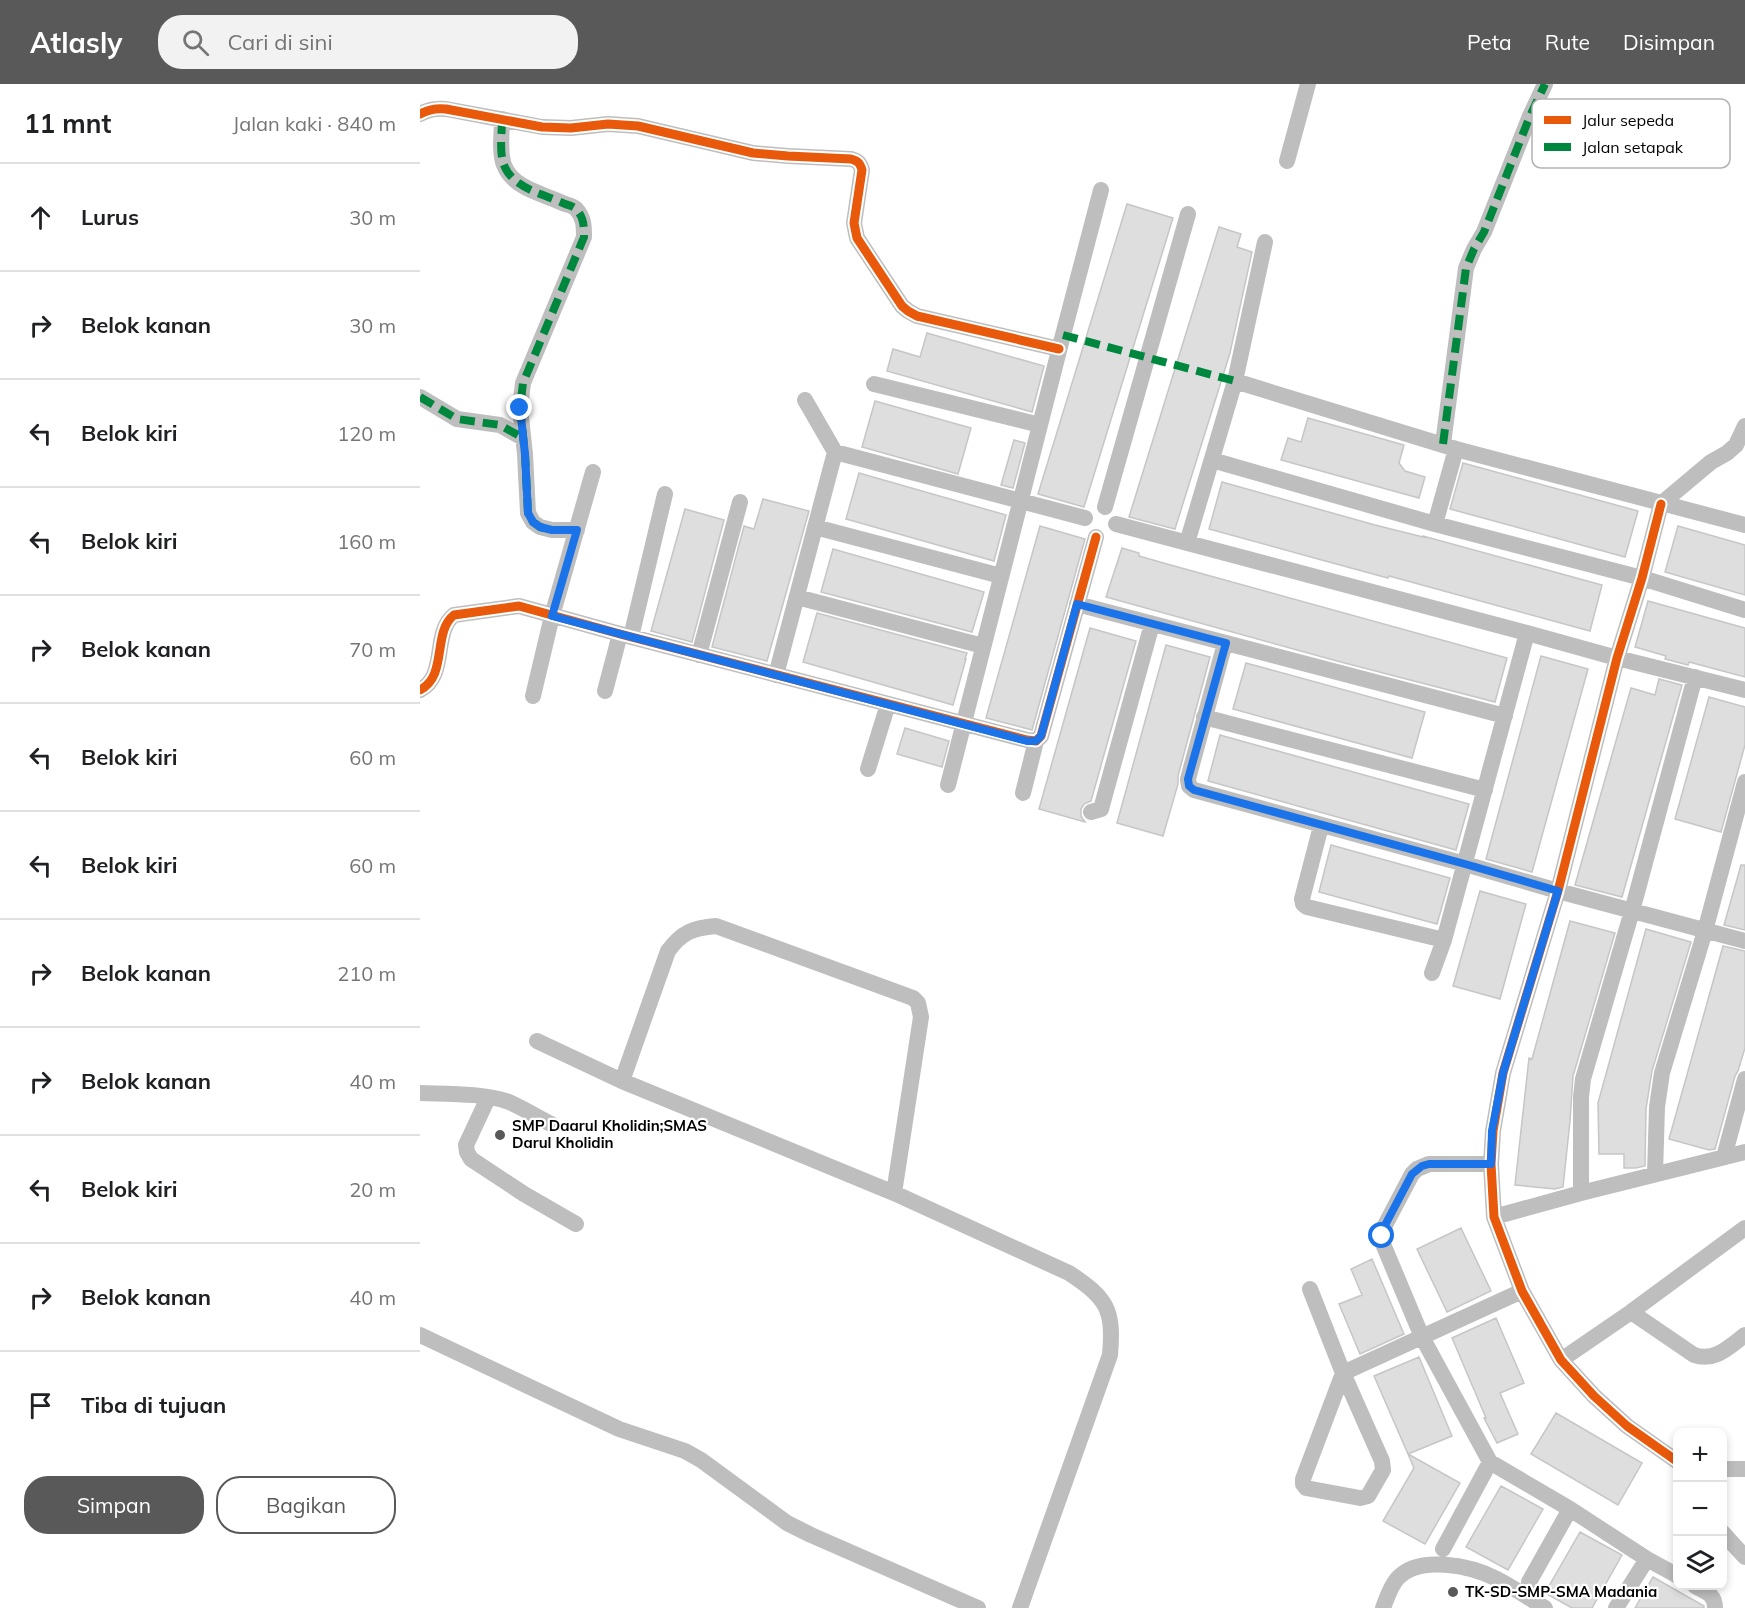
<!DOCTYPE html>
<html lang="id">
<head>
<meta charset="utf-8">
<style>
  body { margin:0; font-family:Mulish,sans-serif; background:#f2f2f2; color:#202124 }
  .controls { position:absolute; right:18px; bottom:18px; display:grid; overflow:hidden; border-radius:12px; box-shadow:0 3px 9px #0003 }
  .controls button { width:54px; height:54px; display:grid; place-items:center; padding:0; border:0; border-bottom:2px solid #e0e0e0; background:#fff; color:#202124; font:30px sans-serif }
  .stop { position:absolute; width:18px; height:18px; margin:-14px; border:4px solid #1a73e8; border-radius:50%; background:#fff }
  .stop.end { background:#1a73e8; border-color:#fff; box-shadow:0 2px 6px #0008 }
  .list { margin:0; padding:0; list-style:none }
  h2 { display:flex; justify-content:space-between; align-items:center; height:78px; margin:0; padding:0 24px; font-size:26px }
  h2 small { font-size:20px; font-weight:400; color:#757577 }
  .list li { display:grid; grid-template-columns:39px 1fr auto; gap:18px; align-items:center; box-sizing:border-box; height:108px; padding:0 24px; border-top:2px solid #e0e0e0 }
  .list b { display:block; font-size:22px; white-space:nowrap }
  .list em { font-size:20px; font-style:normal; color:#757577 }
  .actions { display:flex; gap:12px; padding:18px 24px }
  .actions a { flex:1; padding:14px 0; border:2px solid #595959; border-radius:24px; text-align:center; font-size:21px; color:#595959 }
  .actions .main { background:#595959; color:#fff }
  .icon { flex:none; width:33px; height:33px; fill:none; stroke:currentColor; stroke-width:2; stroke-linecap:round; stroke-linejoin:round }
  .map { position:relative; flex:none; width:1325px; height:1524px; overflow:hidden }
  header { display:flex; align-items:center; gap:36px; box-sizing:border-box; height:84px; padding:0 30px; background:#595959; color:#fff }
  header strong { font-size:28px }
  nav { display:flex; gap:33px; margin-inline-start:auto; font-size:21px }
  .search { width:420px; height:54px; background:#f2f2f2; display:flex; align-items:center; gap:15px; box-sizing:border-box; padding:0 21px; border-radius:24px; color:#757577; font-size:22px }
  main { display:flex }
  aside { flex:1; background:#fff }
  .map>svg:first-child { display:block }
  .building { fill:#dedede; stroke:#c6c6c6; stroke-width:1.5 }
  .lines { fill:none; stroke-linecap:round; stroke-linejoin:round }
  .minor { stroke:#bebebe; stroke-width:16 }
  .quiet { stroke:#00873e; stroke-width:8; stroke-dasharray:15 8; stroke-linecap:butt }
  .cycleway-casing { stroke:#fff; stroke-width:13 }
  .cycleway { stroke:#e8590c; stroke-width:9 }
  .route { stroke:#1a73e8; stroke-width:8 }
  .poi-dot { fill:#595959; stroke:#fff; stroke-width:2 }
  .labels { text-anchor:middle; stroke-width:4.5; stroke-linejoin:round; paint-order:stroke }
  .poi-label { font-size:15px; font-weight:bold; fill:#000; stroke:#fff; text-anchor:start }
  .key { fill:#fff; stroke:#b2b2b2; stroke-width:1.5 }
  .key-label { font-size:16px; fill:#000 }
</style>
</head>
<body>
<header>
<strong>Atlasly</strong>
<div class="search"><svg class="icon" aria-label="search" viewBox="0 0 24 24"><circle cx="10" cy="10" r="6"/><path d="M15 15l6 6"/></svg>Cari di sini</div>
<nav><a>Peta</a><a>Rute</a><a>Disimpan</a></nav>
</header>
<main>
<aside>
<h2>11 mnt<small>Jalan kaki · 840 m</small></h2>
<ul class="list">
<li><svg class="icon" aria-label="ahead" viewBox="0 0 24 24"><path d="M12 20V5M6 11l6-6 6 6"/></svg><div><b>Lurus</b></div><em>30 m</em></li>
<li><svg class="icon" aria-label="right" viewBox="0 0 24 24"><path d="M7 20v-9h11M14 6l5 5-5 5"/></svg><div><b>Belok kanan</b></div><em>30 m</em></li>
<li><svg class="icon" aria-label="left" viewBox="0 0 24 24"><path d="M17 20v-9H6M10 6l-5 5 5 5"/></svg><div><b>Belok kiri</b></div><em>120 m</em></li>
<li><svg class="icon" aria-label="left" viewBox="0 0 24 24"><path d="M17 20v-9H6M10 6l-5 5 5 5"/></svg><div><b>Belok kiri</b></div><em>160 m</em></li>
<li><svg class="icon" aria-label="right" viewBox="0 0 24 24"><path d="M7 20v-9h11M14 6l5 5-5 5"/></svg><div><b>Belok kanan</b></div><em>70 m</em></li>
<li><svg class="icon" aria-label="left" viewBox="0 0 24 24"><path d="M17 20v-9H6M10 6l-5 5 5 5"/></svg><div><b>Belok kiri</b></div><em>60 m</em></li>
<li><svg class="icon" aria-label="left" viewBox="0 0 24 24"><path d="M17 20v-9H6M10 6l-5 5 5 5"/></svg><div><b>Belok kiri</b></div><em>60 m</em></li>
<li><svg class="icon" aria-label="right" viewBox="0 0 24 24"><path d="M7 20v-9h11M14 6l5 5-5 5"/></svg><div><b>Belok kanan</b></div><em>210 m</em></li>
<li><svg class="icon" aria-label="right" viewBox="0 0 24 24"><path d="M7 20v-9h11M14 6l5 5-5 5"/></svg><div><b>Belok kanan</b></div><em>40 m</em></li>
<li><svg class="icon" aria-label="left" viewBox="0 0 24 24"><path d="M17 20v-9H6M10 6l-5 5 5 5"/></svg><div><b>Belok kiri</b></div><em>20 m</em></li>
<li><svg class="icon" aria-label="right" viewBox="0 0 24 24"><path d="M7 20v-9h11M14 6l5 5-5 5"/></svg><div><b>Belok kanan</b></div><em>40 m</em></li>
<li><svg class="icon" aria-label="arrive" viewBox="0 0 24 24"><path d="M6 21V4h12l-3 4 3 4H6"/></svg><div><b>Tiba di tujuan</b></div></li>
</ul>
<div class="actions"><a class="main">Simpan</a><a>Bagikan</a></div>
</aside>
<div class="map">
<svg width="1325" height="1524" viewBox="0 0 1325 1524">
  <rect width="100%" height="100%" fill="#fff"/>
  <path class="building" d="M707 120 753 134 664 423 618 410Z
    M799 143 821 150 817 163 832 168 810 269 755 445 709 433Z
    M507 249 624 282 612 328 467 287 473 265 500 273Z
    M455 317 551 344 538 390 442 363Z
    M888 334 984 361 979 379 985 387 1005 393 999 414 861 376 868 354 881 358Z
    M594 356 605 359 593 404 581 401Z
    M1043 379 1218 427 1205 473 1030 425Z
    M439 389 586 431 574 477 426 435Z
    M802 398 955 441 1003 453V452L1182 501 1170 547 969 492 968 494 898 475 789 445Z
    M343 415 389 427 347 577 292 563 324 442 334 445Z
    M265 425 304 436 272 558 231 547Z
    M620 442 665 455 612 646 566 634Z
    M1258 442 1325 461V511L1245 488Z
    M702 464 719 469V472L747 480 1087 574 1075 618 917 577 686 513Z
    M413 465 564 508 552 548 401 508Z
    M1228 517 1325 544V593L1269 578 1268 581 1245 575 1246 572 1215 563Z
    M397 529 547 569 545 575H546L533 621 383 578Z
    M670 544 716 557 671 717 664 720 661 725V732L665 738 619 725Z
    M746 561 790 573 758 692V700L743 752 697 739Z
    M1121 572 1168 585 1112 788 1066 775Z
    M826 579 1005 628 992 674 813 625Z
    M1239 595 1262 601 1202 813 1155 801 1211 604 1235 611Z
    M1289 613 1325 623V661L1301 748 1255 735Z
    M485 644 529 657 522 683 477 670Z
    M800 651 1049 720 1036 766 788 697Z
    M911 761 1030 794 1017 840 899 808Z
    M1321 781H1325V846L1304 841Z
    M1060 807 1106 820 1080 915 1033 902Z
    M1150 837 1195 849 1153 992 1150 1037 1143 1103 1135 1105 1095 1101 1109 974 1112 975Z
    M1226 845 1271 858 1232 987 1226 1025 1225 1082 1216 1084H1204V1070H1179L1178 1019Z
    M1303 862 1325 867V964L1318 987 1315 992 1295 1065 1289 1066 1249 1055Z
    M1041 1144 1071 1207 1027 1228 997 1165Z
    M952 1175 984 1250 940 1270 919 1220 942 1211 931 1185Z
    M1076 1234 1104 1299 1080 1309 1098 1350 1077 1359 1064 1334H1066L1032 1254Z
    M999 1273 1032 1352 988 1370 954 1292Z
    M1136 1329 1222 1379 1198 1421 1111 1370Z
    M988 1370 1040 1399 1005 1460 963 1437 994 1384Z
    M1081 1402 1123 1425 1088 1486 1046 1463Z
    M1160 1448 1202 1471 1172 1524H1152L1125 1509Z
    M1233 1493 1284 1522V1524H1215Z"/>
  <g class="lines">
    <path class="minor" d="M0 30C9 25 17 24 26 25L122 43 151 44 188 40 218 42 333 69 368 72 431 75C438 77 440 79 442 86L434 139 437 154 482 222 488 227 497 232 639 265
      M82 35C82 49 79 68 84 81 93 105 125 110 145 120 149 121 155 123 157 126 164 134 164 143 164 153L103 299 100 324 105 370 108 429 113 438 120 443 132 446H157
      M867 77 888 0
      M815 297 1036 365 1325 441
      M454 300 620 341
      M0 313 37 335 80 341 103 354
      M385 316 415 368
      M1023 360 1046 184 1054 165 1064 148 1110 32 1125 0
      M792 376 1015 440 1222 494 1325 526
      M685 423 768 130
      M696 440 1107 549 1197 574 1325 606
      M1015 440 1036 365
      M395 443 581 492
      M767 459 815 297 845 158
      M377 513 563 562
      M657 520 1085 632
      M211 553 245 410
      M805 559 768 695 769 702 774 706 1045 780 1138 807 1325 857
      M279 571 320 418
      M356 591 415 368 665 434
      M0 606C28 592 12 548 34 531L99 522 200 550 607 656 616 657 621 652 676 453
      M185 607 200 550
      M113 612 132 532 173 388
      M784 633 1065 706
      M448 685 468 620
      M528 701 643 251 681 106
      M603 709 616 657
      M671 728 681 725 732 540
      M901 742 882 815 883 820 887 823 1024 856 1107 549
      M1012 889 1024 856
      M117 957 202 997 474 1109 649 1189C687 1214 694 1225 690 1271L600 1524
      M202 997 248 867C262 848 273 844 296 842L493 914 498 919 501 933 474 1109
      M0 1009C26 1010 65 1009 89 1018 103 1024 117 1033 131 1040
      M68 1014 46 1061 47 1068 51 1075 104 1110 156 1140
      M1304 1073 1325 995
      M1071 1080H1009L997 1085 992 1090 963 1145V1160L1002 1253 1070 1378 1150 1425 1227 1475 1258 1492
      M1235 1090 1237 1023 1242 989 1285 847 1325 698
      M1161 1109V1013L1163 995 1212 827 1275 593
      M1074 1133 1161 1109 1325 1068
      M890 1205 923 1289 962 1377 963 1386 948 1412 940 1414 886 1404 883 1400V1395L923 1289 1102 1207
      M1211 1228 1274 1271C1295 1278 1309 1263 1325 1251
      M0 1251 199 1345 265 1367 281 1376 367 1439 391 1451 558 1524
      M1141 1276 1211 1228 1325 1144
      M1258 1378 1207 1342 1174 1312 1141 1276 1102 1207 1074 1133 1071 1080 1073 1047 1083 989 1138 807 1197 574 1222 494 1241 420 1291 378 1307 369 1316 361 1325 342
      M1302 1385H1325
      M1302 1448 1325 1473
      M1023 1465 1070 1378
      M1109 1498 1150 1425
      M1275 1502C1286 1508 1295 1510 1295 1524
      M963 1524C967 1514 970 1503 977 1495 998 1470 1052 1482 1077 1495 1094 1504 1109 1514 1125 1524
      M1196 1524 1227 1475"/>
    <path class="quiet" d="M82 35C82 49 79 68 84 81 93 105 125 110 145 120 149 121 155 123 157 126 164 134 164 143 164 153L103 299 100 324 105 370 108 429 113 438 120 443 132 446H157
      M643 251 815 297
      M0 313 37 335 80 341 103 354
      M1023 360 1046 184 1054 165 1064 148 1110 32 1125 0"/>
    <defs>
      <path id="cycleway" d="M0 30C9 25 17 24 26 25L122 43 151 44 188 40 218 42 333 69 368 72 431 75C438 77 440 79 442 86L434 139 437 154 482 222 488 227 497 232 639 265
        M1241 420 1222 494 1197 574 1138 807 1083 989 1073 1047 1071 1080 1074 1133 1102 1207 1141 1276 1174 1312 1207 1342 1258 1378
        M0 606C28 592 12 548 34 531L99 522 200 550 607 656 616 657 621 652 676 453"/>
    </defs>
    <use href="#cycleway" class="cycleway-casing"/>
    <use href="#cycleway" class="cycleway"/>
  </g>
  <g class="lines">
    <path class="route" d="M100 324 105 370 108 429 113 438 120 443 132 446H157L132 532 607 657H616L621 652 657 520 806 559 768 695 769 702 774 706 1045 780 1138 807 1083 989 1072 1047 1071 1080H1009L1002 1082 992 1090 963 1145 962 1152"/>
  </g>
  <g class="poi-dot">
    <circle cx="80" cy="1051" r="6"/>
    <circle cx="1033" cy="1508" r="6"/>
  </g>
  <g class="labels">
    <g class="poi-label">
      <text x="92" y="1047">SMP Daarul Kholidin;SMAS<tspan x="92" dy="17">Darul Kholidin</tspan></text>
      <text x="1045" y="1513">TK-SD-SMP-SMA Madania</text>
    </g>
  </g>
  <rect x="1112" y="15" width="198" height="69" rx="9" class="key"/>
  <rect x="1124" y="32" width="27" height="8" fill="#e8590c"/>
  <rect x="1124" y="59" width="27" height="8" fill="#00873e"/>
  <g class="key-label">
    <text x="1162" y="42">Jalur sepeda</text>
    <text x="1162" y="69">Jalan setapak</text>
  </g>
</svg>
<div class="controls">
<button>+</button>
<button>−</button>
<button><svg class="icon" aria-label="layers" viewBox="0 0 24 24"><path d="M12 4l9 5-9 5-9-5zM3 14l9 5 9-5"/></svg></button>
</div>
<div class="stop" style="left:962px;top:1152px"></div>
<div class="stop end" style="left:100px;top:324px"></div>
</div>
</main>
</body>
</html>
